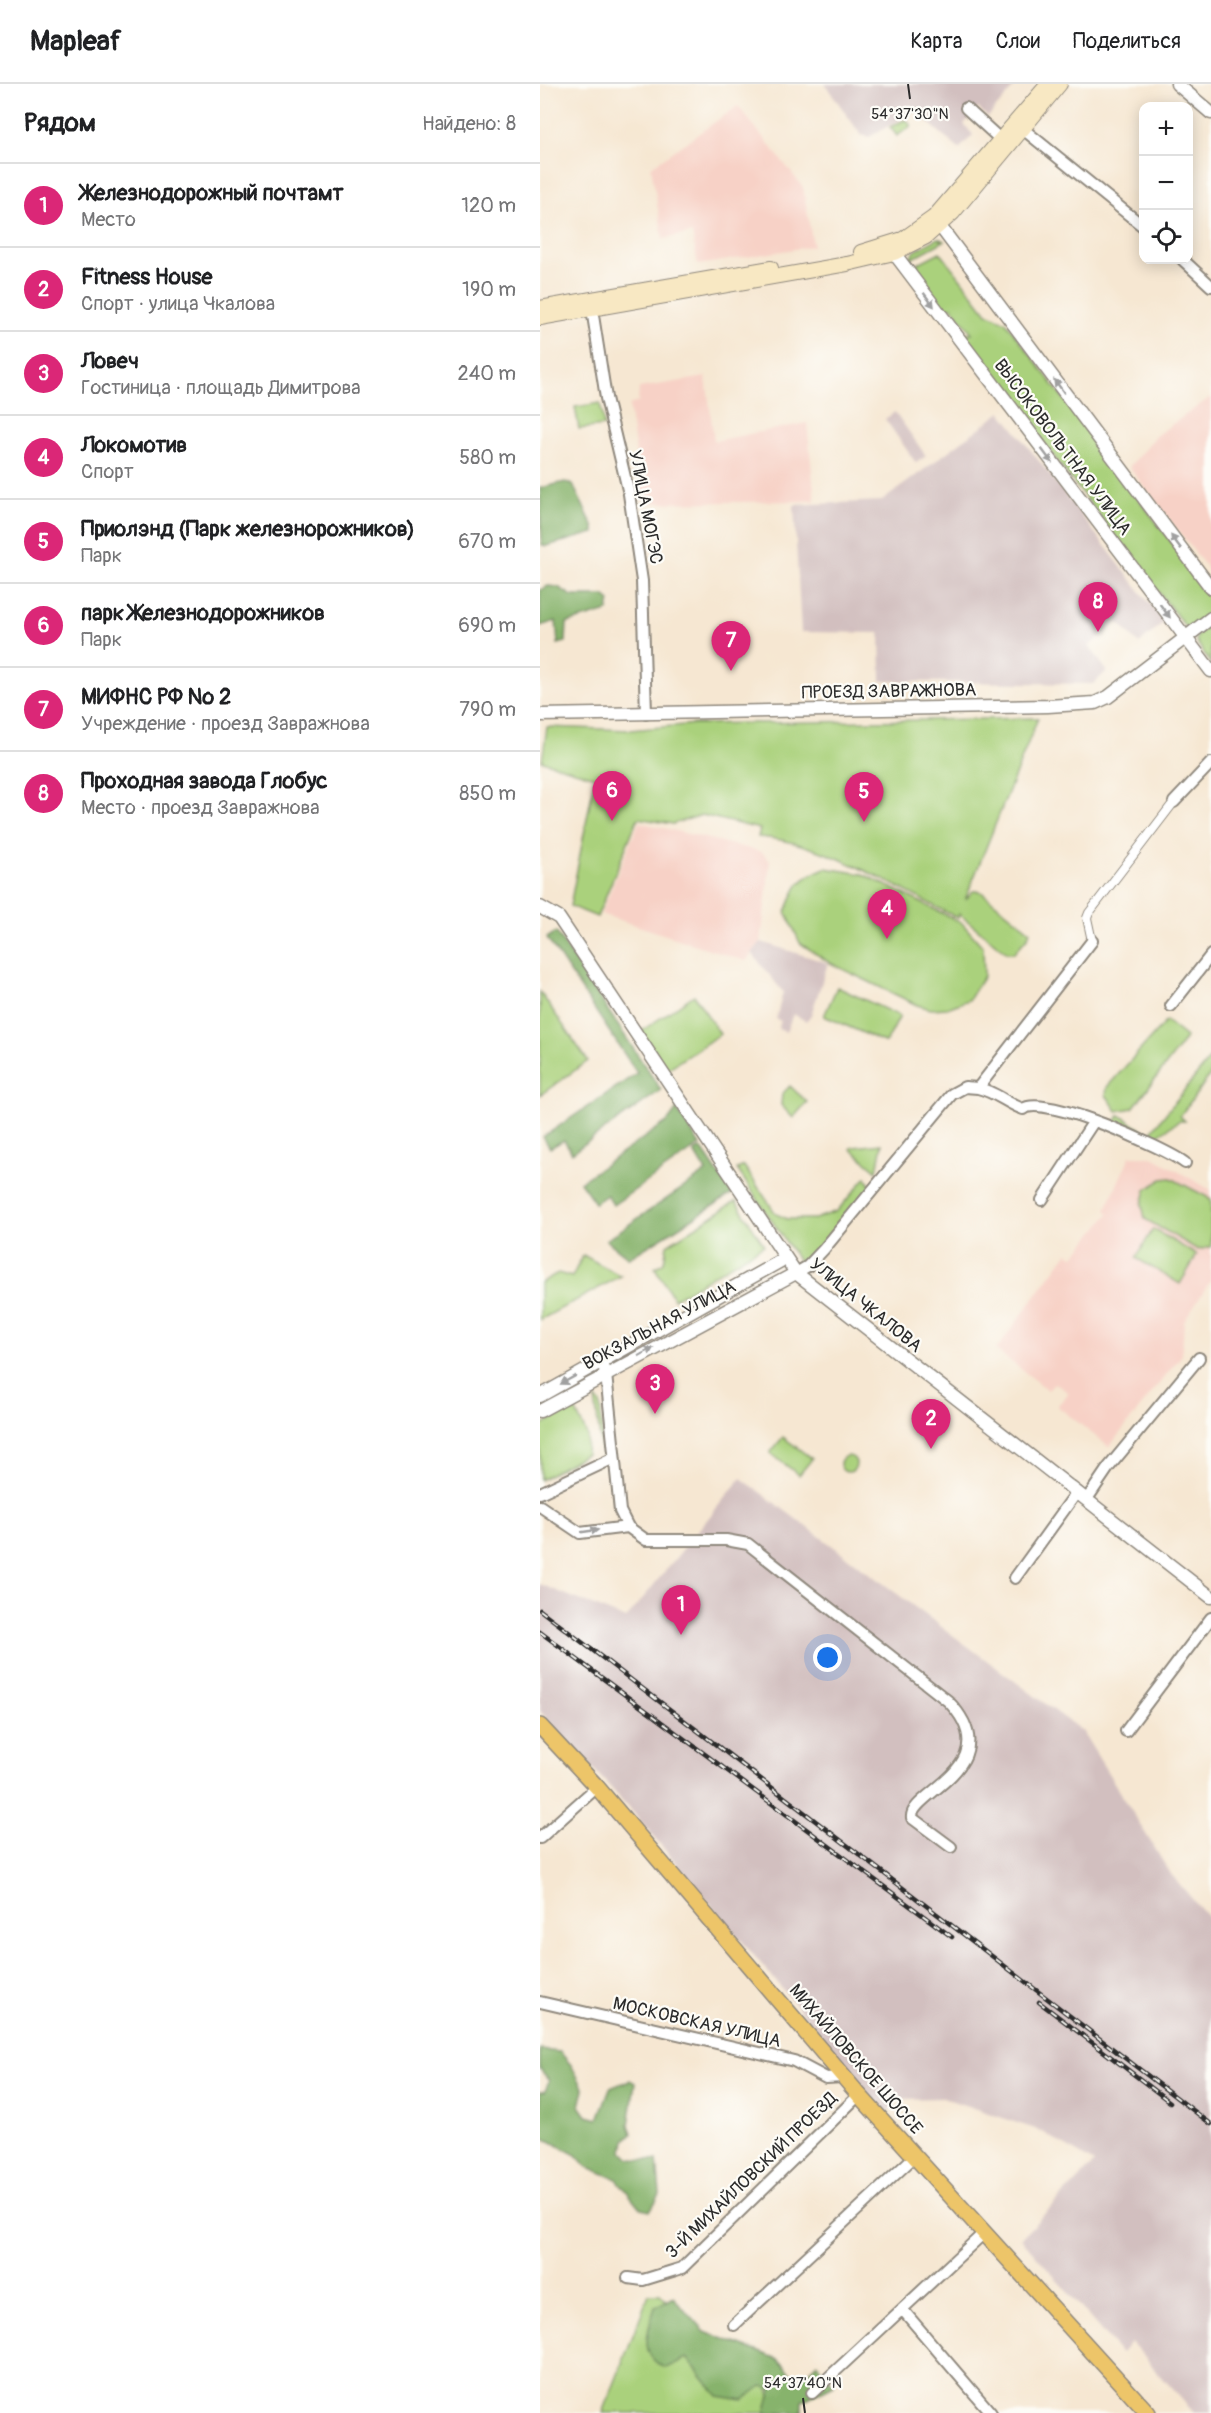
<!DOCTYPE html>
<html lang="ru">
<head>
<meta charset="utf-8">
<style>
  body { margin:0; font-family:Pangolin,sans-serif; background:#f2f2f2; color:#202124 }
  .controls { position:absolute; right:18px; top:18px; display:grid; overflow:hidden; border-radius:12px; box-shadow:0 3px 15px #0003 }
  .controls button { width:54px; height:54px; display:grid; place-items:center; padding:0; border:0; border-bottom:2px solid #e0e0e0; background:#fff; color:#202124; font:30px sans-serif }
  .you { position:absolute; left:288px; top:1574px; width:21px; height:21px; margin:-15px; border:4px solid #fff; border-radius:50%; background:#1a73e8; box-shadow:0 0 0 9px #1a73e833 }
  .badge { display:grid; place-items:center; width:39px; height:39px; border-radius:50%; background:#db2777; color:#fff; font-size:20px; font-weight:700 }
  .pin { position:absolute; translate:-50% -50px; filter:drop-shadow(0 2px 3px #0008) }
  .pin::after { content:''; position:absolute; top:32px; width:21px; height:18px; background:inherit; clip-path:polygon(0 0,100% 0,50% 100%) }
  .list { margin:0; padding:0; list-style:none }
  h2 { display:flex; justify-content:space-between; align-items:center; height:78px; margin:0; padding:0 24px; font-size:26px }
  h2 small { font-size:20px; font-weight:400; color:#757577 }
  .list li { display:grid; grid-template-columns:39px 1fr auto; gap:18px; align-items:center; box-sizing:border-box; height:84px; padding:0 24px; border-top:2px solid #e0e0e0 }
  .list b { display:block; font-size:22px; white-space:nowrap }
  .list p { margin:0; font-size:20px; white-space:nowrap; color:#757577 }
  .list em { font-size:20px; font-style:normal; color:#757577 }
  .icon { flex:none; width:33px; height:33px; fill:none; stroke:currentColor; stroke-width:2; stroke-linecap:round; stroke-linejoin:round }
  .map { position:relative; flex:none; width:671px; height:2329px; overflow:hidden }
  header { display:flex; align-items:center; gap:36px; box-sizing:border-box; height:84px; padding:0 30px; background:#fff; border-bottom:2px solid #e0e0e0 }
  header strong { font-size:28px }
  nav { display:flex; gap:33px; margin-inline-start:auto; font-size:21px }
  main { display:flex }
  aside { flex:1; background:#fff }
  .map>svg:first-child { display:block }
  .built { fill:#f7d1c6 }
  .industrial { fill:#d2bfbf }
  .green { fill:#aad17c; stroke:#6a7e54; stroke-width:1.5 }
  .forest { fill:#87b36c; stroke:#596f4c; stroke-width:1.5 }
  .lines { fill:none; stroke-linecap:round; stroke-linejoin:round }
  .pedestrian-casing { stroke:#90897e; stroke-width:10 }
  .minor-casing { stroke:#90897e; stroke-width:14 }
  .tertiary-casing { stroke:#90897e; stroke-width:15 }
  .secondary-casing { stroke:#90897e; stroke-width:16 }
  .primary-casing { stroke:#90897e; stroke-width:18 }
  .pedestrian { stroke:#fff; stroke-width:8 }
  .minor { stroke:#fff; stroke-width:10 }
  .tertiary { stroke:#fff; stroke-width:12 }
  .secondary { stroke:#f8e8c3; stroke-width:14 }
  .primary { stroke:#edc569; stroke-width:15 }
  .rail-casing { stroke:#2b2b2b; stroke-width:4.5 }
  .rail { stroke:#fdfcf7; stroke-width:2; stroke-dasharray:7; stroke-linecap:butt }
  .oneway { fill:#a0a0a0 }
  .ticks { fill:none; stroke:#2b2b2b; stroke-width:2 }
  .labels { text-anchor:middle; stroke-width:4.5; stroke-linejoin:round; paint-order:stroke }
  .street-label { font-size:18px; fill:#2b2b2b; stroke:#fdfcf7 }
  .ticks-label { font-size:15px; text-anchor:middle; fill:#2b2b2b; stroke:#fdfcf7; stroke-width:4.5; stroke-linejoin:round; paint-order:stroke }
</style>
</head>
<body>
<header>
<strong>Mapleaf</strong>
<nav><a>Карта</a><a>Слои</a><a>Поделиться</a></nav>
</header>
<main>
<aside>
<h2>Рядом<small>Найдено: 8</small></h2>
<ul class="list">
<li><span class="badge">1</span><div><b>Железнодорожный почтамт</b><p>Место</p></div><em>120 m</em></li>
<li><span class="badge">2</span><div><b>Fitness House</b><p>Спорт · улица Чкалова</p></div><em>190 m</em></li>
<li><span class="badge">3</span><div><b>Ловеч</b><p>Гостиница · площадь Димитрова</p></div><em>240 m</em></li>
<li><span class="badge">4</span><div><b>Локомотив</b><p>Спорт</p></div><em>580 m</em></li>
<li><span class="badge">5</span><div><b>Приолэнд (Парк железнорожников)</b><p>Парк</p></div><em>670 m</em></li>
<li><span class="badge">6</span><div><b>парк Железнодорожников</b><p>Парк</p></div><em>690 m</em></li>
<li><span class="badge">7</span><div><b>МИФНС РФ № 2</b><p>Учреждение · проезд Завражнова</p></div><em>790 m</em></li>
<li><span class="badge">8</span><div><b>Проходная завода Глобус</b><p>Место · проезд Завражнова</p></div><em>850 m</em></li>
</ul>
</aside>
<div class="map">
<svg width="671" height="2329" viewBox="0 0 671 2329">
  <rect width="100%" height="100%" fill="#fdfcf7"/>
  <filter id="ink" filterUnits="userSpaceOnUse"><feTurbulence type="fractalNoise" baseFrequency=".0167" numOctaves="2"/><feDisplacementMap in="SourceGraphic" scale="12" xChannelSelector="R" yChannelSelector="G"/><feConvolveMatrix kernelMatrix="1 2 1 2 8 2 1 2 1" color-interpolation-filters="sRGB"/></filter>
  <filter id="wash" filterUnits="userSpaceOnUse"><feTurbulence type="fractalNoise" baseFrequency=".008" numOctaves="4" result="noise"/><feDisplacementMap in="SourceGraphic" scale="24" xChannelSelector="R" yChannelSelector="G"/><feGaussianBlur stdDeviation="1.35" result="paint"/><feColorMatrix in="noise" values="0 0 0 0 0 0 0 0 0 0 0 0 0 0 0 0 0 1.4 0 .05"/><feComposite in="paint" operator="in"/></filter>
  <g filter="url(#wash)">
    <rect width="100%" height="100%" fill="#f6e7d2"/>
    <path class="built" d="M198 22 263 103 273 162 158 181 152 149 123 155 111 83Z
      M166 293 174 357 267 339 275 417 103 419 89 321 98 318 99 304Z
      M671 313V489L589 383 617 351Z
      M99 738 222 768 230 777 221 858 206 877 61 830Z
      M590 1072H611L671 1106V1196L644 1237 642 1271 569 1363 517 1322 529 1309 515 1299 508 1306 456 1266 527 1169 534 1172 569 1130 566 1125Z"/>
    <path class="industrial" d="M285 0H475L476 1 448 33 438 24 424 40 433 51 419 65 375 27 329 53 321 51Z
      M355 328 386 372 376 379 345 335Z
      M461 328 624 538 599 560 578 538 549 562 567 587 553 600 341 597 340 549 261 548 254 421 342 417Z
      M221 858 288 879 271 931 266 937 253 930 246 948 238 945 241 937 236 935 243 908 212 869Z
      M201 1394 542 1647 630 1789 671 1837V2329H654L591 2258 581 2270 481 2154 554 2079 501 2047 404 2014 355 2015 347 2030 306 1989 308 1983 93 1728 0 1627V1500L86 1535Z"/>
    <path class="green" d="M366 35 371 42 357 52 350 43Z
      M398 154 404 157 367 177 375 167Z
      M400 168 447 229 466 238 671 511V528L647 545 419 250 432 249 412 223 400 225 369 184Z
      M60 319 64 342 39 345 35 323Z
      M671 539V580L656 557 657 552Z
      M498 634 425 816 433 807H440L490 847 488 853 474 869H467L419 830 418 834C360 806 281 756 218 753L220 745 162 731 133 740 98 734 57 833 30 822 55 693 2 677 7 643 90 646 155 640Z
      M285 784 323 790 394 825 422 839 443 863 444 892 429 916 407 924 391 925 377 921 290 879 260 859 246 828C256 801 258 795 285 784Z
      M297 903 360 932 346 959 284 932Z
      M0 908 48 977 0 1011Z
      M154 911 180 950 126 986 100 948Z
      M626 937 646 953 644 957 593 1024 577 1027 566 1011 567 1003Z
      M671 973V990L640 1032 645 1037H639L609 1057 572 1042 580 1031 605 1048H611Z
      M250 1002 267 1018 253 1034 241 1021 242 1010Z
      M342 1060 337 1087 311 1065 313 1063Z
      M204 1082 236 1130 247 1135H275L297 1127 326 1093 331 1103 272 1177 262 1182 197 1085Z
      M631 1094 671 1115V1163L658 1166 605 1135 602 1120 606 1106 622 1095Z
      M196 1117 224 1161 134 1215 115 1184 124 1178 127 1161Z
      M613 1145 657 1171 640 1200 596 1174Z
      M43 1171 81 1192 0 1236V1199L18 1189 32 1193Z
      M55 1314 60 1319 64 1375 62 1374Z
      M34 1323 47 1351 46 1370 0 1396V1342Z
      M243 1353 272 1375 259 1391 230 1369Z
      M300 1380a8 8 0 1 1 16 0a8 8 0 1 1-16 0Z
      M109 2210H120L154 2245 226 2292 232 2322 243 2329H63Z"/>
    <path class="forest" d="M25 398 33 401 54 444V449L7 462 2 461 0 404Z
      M8 502 18 503 32 512H64L70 517 68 527 27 539 26 558 18 560 16 537 0 542V506Z
      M16 848 121 1006 32 1069 24 1056 10 1064 3 1053 97 989 7 854Z
      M137 1025 160 1061 73 1121 67 1111 55 1119 40 1098 128 1037Z
      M161 1064 192 1110 89 1174 66 1156 166 1088 154 1068Z
      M0 1966 20 1968 31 1981 44 2005 40 2022 47 2032 58 2035 70 2004 90 1996 95 1999 89 2041 92 2049 85 2056 83 2068 90 2075 117 2076 120 2110 110 2127 101 2125 77 2095 46 2082 36 2071 0 2052V2008H5L9 1996 0 1985Z
      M133 2213 165 2248 238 2275 259 2297 277 2279 294 2301 262 2317V2329H225L232 2305 222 2302 203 2316 178 2312 147 2274 126 2284C97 2272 108 2246 115 2223Z"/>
  </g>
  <g filter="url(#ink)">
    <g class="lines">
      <defs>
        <path id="pedestrian" d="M552 857 547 834 549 829 634 718"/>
        <path id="minor" d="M426 24 461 56
          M483 45 604 143
          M643 176 671 202
          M52 225 66 314 89 410 102 497 106 630
          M634 718 671 679
          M631 922 671 871
          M438 1004C456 1008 466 1019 483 1025 503 1009 625 1064 645 1079
          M502 1116 554 1037
          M256 1189 268 1182 284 1165 412 1010 425 1003 438 1004 552 857
          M0 1409 74 1374
          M547 1415 568 1384 659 1274
          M0 1422 40 1449 88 1443 80 1427 66 1290 61 1277
          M88 1443 106 1456H186L208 1460 408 1617C471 1682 368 1709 372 1734L411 1763
          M475 1494 537 1408
          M586 1647 671 1534
          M0 1754 57 1703
          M0 1918 254 1977 286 1994 303 1993
          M88 2194 103 2196 142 2184 319 2011
          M362 2225 451 2329
          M194 2241 375 2072
          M272 2309 445 2148"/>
        <path id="tertiary" d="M637 0 671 29
          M399 141 671 504
          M354 169 671 587
          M0 631 508 622 555 619 568 613 671 534
          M0 823 19 834 256 1189 671 1513
          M0 1312 246 1174
          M0 1327 256 1189"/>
        <path id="secondary" d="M321 168 363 155 394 133 508 0
          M0 224 231 184
          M0 234 307 180 354 169 386 153 413 129 520 0"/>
        <path id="primary" d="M0 1642 57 1703 319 2011 608 2329"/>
      </defs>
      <use href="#pedestrian" class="pedestrian-casing"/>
      <use href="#minor" class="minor-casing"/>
      <use href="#tertiary" class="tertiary-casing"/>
      <use href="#secondary" class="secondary-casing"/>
      <use href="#primary" class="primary-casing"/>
      <use href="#pedestrian" class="pedestrian"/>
      <use href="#minor" class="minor"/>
      <use href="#tertiary" class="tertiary"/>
      <use href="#secondary" class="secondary"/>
      <use href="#primary" class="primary"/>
      <defs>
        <path id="rail" d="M0 1526 671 2040
          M0 1548 412 1853
          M499 1918 630 2018"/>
      </defs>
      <use href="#rail" class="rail-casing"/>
      <use href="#rail" class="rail"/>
    </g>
    <defs><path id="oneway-solid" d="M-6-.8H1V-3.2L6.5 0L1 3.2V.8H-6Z" transform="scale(1.5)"/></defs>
    <g class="oneway">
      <use href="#oneway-solid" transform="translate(389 216) rotate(53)"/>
      <use href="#oneway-solid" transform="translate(519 302) rotate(-127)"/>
      <use href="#oneway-solid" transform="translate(507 372) rotate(53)"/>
      <use href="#oneway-solid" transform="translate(636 458) rotate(-127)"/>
      <use href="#oneway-solid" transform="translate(625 527) rotate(53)"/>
      <use href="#oneway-solid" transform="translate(106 1268) rotate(-29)"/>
      <use href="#oneway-solid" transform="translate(28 1296) rotate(151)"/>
      <use href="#oneway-solid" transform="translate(50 1447) rotate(-8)"/>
    </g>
  </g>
  <path class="ticks" d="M368 0 370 15M263 2314 265 2329"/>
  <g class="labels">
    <g class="street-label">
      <text transform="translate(523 363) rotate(53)" y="6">ВЫСОКОВОЛЬТНАЯ УЛИЦА</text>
      <text transform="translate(106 423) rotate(79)" y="6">УЛИЦА МОГЭС</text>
      <text transform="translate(349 607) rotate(-1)" y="6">ПРОЕЗД ЗАВРАЖНОВА</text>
      <text transform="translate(326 1221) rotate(39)" y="6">УЛИЦА ЧКАЛОВА</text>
      <text transform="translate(119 1241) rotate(-28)" y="6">ВОКЗАЛЬНАЯ УЛИЦА</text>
      <text transform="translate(157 1938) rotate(13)" y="6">МОСКОВСКАЯ УЛИЦА</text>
      <text transform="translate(316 1975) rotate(49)" y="6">МИХАЙЛОВСКОЕ ШОССЕ</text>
      <text transform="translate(211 2091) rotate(-44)" y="6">3-Й МИХАЙЛОВСКИЙ ПРОЕЗД</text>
    </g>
  </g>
  <g class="ticks-label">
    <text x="370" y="35">54°37'30"N</text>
    <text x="263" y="2304">54°37'40"N</text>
  </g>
</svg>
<div class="controls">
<button>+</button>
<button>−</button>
<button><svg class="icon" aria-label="locate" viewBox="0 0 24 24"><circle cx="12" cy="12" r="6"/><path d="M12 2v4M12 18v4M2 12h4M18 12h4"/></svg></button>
</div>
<div class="you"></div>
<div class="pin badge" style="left:141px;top:1551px">1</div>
<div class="pin badge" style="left:391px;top:1365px">2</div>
<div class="pin badge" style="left:115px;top:1330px">3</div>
<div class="pin badge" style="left:347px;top:855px">4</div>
<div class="pin badge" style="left:324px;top:738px">5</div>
<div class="pin badge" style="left:72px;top:737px">6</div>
<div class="pin badge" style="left:191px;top:587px">7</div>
<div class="pin badge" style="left:558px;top:548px">8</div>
</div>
</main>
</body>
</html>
